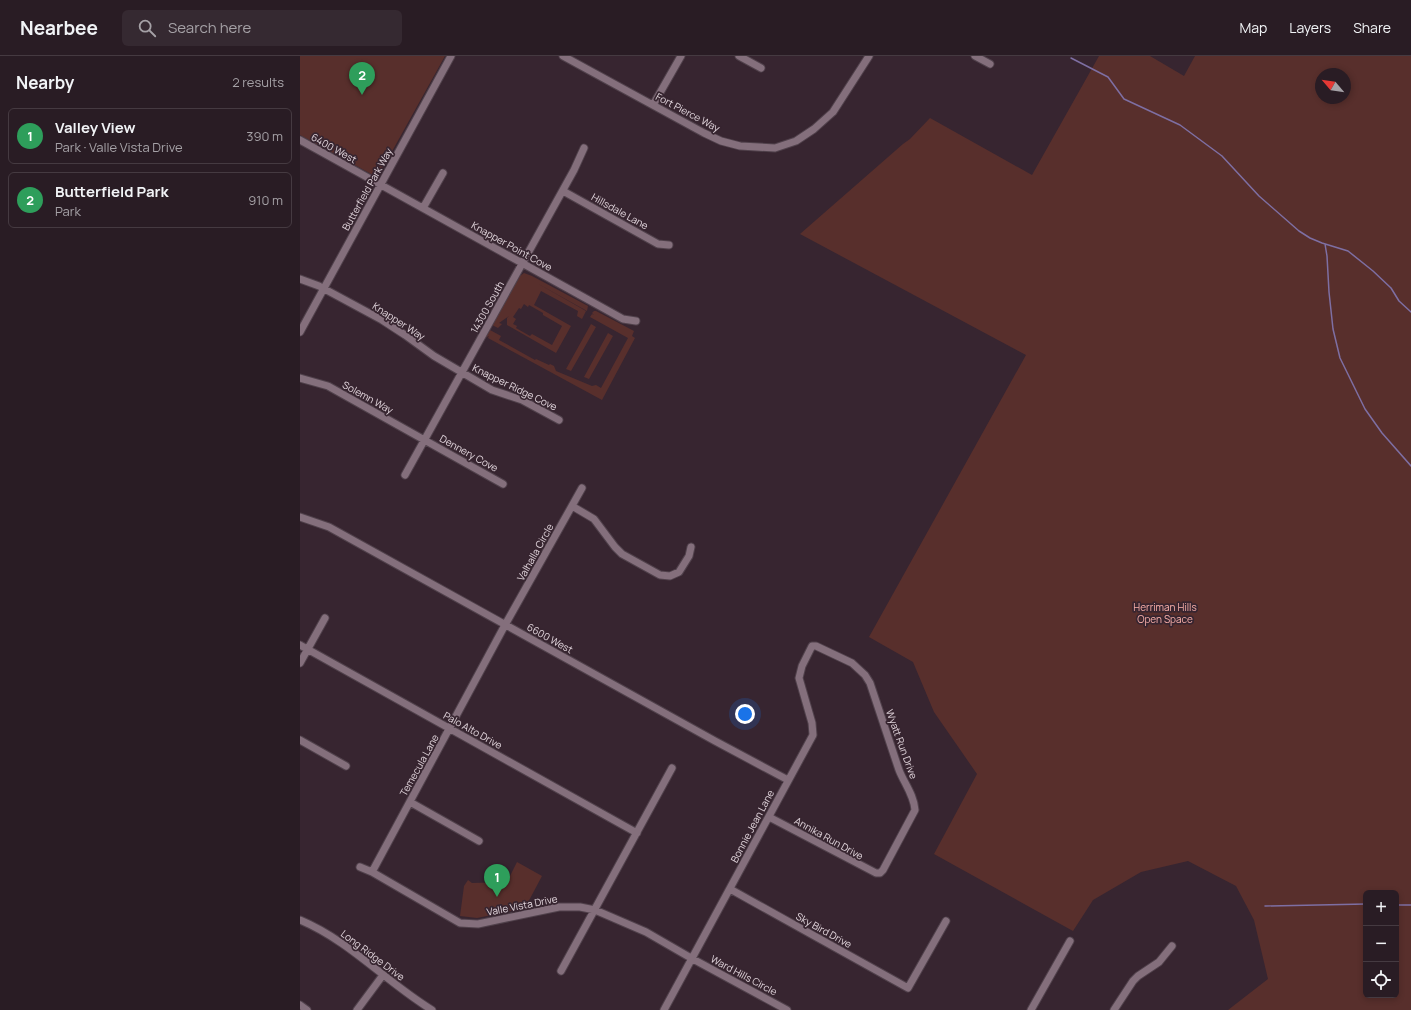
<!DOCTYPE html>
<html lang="en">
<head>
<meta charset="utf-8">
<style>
  body { margin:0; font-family:Manrope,sans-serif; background:#352931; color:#f1f3f6 }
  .controls { position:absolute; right:12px; bottom:12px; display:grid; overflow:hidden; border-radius:6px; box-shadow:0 2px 6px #0003 }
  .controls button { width:36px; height:36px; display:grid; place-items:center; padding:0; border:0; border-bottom:1px solid #453a41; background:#291c24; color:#f1f3f6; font:20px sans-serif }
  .compass { position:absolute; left:1015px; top:12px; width:36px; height:36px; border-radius:50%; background:#291c24; box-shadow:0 2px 6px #0003; rotate:299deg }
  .you { position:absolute; left:445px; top:658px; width:14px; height:14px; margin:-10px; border:3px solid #fff; border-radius:50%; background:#1a73e8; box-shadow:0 0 0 6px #1a73e833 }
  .badge { display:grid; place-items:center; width:26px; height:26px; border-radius:50%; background:#dbb233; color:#fff; font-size:13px; font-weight:700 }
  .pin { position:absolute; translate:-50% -33px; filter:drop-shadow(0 1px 2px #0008) }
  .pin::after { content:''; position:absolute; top:21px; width:14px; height:12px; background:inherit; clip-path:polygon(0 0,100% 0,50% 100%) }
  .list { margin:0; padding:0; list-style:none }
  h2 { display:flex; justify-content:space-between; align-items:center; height:52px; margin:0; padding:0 16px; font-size:17px }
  h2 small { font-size:13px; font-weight:400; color:#a5a1a6 }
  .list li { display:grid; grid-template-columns:26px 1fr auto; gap:12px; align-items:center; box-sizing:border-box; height:56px; margin:0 8px 8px; padding:0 8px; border:1px solid #453a41; border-radius:6px }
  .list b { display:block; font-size:15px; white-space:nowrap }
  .list p { margin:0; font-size:13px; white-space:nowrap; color:#a5a1a6 }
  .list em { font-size:13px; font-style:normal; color:#a5a1a6 }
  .icon { flex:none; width:22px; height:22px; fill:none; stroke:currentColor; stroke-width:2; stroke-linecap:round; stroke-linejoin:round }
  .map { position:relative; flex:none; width:1111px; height:954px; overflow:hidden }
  header { display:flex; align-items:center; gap:24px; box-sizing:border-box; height:56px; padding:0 20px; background:#291c24; border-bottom:1px solid #453a41 }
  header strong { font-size:19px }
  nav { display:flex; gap:22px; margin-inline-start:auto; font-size:14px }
  .search { width:280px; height:36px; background:#352931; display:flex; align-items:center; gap:10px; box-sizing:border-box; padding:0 14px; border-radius:6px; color:#a5a1a6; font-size:15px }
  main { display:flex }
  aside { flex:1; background:#291c24 }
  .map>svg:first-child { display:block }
  .green { fill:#582f2c; fill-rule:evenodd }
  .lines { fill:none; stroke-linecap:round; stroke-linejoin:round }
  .stream { stroke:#7e6fa3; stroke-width:1.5 }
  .minor-casing { stroke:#50414b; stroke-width:9 }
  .minor { stroke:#846f7c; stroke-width:7 }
  .labels { text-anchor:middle; stroke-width:3.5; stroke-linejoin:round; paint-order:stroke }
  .street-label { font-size:10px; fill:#e0d4db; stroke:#372530 }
  .park-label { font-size:10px; fill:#fbb0aa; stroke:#372530 }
</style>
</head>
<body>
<header>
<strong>Nearbee</strong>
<div class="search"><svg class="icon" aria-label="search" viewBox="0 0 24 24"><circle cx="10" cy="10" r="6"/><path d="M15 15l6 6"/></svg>Search here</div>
<nav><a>Map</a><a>Layers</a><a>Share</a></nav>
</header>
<main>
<aside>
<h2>Nearby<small>2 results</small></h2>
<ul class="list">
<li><span class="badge" style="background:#2e9e5b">1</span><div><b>Valley View</b><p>Park · Valle Vista Drive</p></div><em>390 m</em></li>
<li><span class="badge" style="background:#2e9e5b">2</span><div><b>Butterfield Park</b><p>Park</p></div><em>910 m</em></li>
</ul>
</aside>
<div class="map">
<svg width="1111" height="954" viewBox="0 0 1111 954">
  <rect width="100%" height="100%" fill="#372530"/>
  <path class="green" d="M0 0H145L80 117 76 119H73L0 79Z
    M799 0H850L884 20 895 0H1111V954H928L968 923 954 864 936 830 888 805 841 816 793 844 773 875 634 798 677 718 634 656 613 606 569 581 726 299 500 178 603 88 610 83 630 62 732 119ZM1021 18H1045V42H1021ZM1066 837H1096V939H1066Z
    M224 217 232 220 288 250 287 255 235 226 286 255 282 263 277 260 278 255 241 235 234 249 271 270 256 297 207 269V262L209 260 199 267 202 268 198 272 192 269 220 220ZM224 248 228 251 229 249 243 257V259L262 270 252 289 232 278 230 280 216 272 217 270 213 268 216 263 213 261 219 252 221 253Z
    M294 255H296L334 275 332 280 335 282 302 344 188 282 189 280 185 282 190 274 201 280 199 284 235 304 236 303 249 309 250 308 254 310 256 315 292 330 296 329 301 332 328 282 290 261 292 258 294 259 292 257Z
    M291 268 296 271 271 315 266 313Z
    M308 277 313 280 289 323 284 321Z
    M217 806 242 820 225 852 177 862 160 860 164 830 168 824 172 827 207 826Z"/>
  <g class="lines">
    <path class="stream" d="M771 2 808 21 824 43 880 69 922 100 959 140 999 175 1010 182 1022 187 1048 195 1073 215 1091 232 1099 245 1111 256
      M1025 188 1027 200 1029 236 1033 273 1040 302 1065 353 1082 377 1111 410
      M1096 849H1111
      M965 850 1066 848"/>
    <defs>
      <path id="minor" d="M263 0 404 77 421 85 440 90 475 92 496 85 514 73 533 56 569 0
        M439 0 461 12
        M675 0 690 8
        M353 49 381 0
        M0 84 323 263 336 265
        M263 135 358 188 369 189
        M123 152 143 117
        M0 223 19 230 82 264 105 279 134 300 192 334 222 344 259 364
        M0 276 151 0
        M0 322 28 330 203 428
        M105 419 274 114 284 92
        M272 450 294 463 315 491 322 498 360 519 370 520 379 516 389 500 391 491
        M0 461 29 471 415 685 488 724
        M0 589 337 777
        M0 607 25 562
        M0 684 46 710
        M110 746 179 785
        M60 811 72 816 160 867 178 868 259 851H280L295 854 346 876 391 902 487 954
        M72 816 205 569 282 432
        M430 833 608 932 646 865
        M0 864C50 885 86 926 132 954
        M261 915 372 712
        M0 949 7 954
        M57 954 83 919
        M364 954 513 679 512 667 499 622 502 610 512 590H516L552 607 565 619 570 627 599 714C604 727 614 739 615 754L583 814 580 817H576L469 761
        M731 954 770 885
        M814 954 833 925 838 920 859 906 872 890"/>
    </defs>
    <use href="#minor" class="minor-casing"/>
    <use href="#minor" class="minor"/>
  </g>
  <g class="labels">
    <g class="street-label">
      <text transform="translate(388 56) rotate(28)" y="4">Fort Pierce Way</text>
      <text transform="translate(34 92) rotate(29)" y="4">6400 West</text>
      <text transform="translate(67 133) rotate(-61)" y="4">Butterfield Park Way</text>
      <text transform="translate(320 155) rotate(29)" y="4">Hillsdale Lane</text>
      <text transform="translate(212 190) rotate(29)" y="4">Knapper Point Cove</text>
      <text transform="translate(187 251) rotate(-61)" y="4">14300 South</text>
      <text transform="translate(99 265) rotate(33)" y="4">Knapper Way</text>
      <text transform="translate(215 331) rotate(26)" y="4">Knapper Ridge Cove</text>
      <text transform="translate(68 341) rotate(29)" y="4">Solemn Way</text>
      <text transform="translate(169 397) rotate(29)" y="4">Dennery Cove</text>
      <text transform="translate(235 496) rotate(-61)" y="4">Valhalla Circle</text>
      <text transform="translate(250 582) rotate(29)" y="4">6600 West</text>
      <text transform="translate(173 674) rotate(29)" y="4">Palo Alto Drive</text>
      <text transform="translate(602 688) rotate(70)" y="4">Wyatt Run Drive</text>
      <text transform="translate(119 709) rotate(-61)" y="4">Temecula Lane</text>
      <text transform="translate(452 770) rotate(-62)" y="4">Bonnie Jean Lane</text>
      <text transform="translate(529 782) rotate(29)" y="4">Annika Run Drive</text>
      <text transform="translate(222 849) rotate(-11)" y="4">Valle Vista Drive</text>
      <text transform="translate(524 874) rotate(29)" y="4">Sky Bird Drive</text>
      <text transform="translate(73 899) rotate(37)" y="4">Long Ridge Drive</text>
      <text transform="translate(444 919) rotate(28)" y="4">Ward Hills Circle</text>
    </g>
    <g class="park-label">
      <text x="865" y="555">Herriman Hills<tspan x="865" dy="12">Open Space</tspan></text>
    </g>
  </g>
</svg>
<div class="controls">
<button>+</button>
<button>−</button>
<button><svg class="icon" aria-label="locate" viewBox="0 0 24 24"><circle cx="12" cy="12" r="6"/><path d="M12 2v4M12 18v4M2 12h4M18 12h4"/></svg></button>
</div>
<svg class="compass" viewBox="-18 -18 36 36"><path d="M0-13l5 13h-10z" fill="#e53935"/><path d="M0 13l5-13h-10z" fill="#a5a1a6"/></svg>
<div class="you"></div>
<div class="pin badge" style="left:197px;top:841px;background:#2e9e5b">1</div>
<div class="pin badge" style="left:62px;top:39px;background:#2e9e5b">2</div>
</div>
</main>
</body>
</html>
